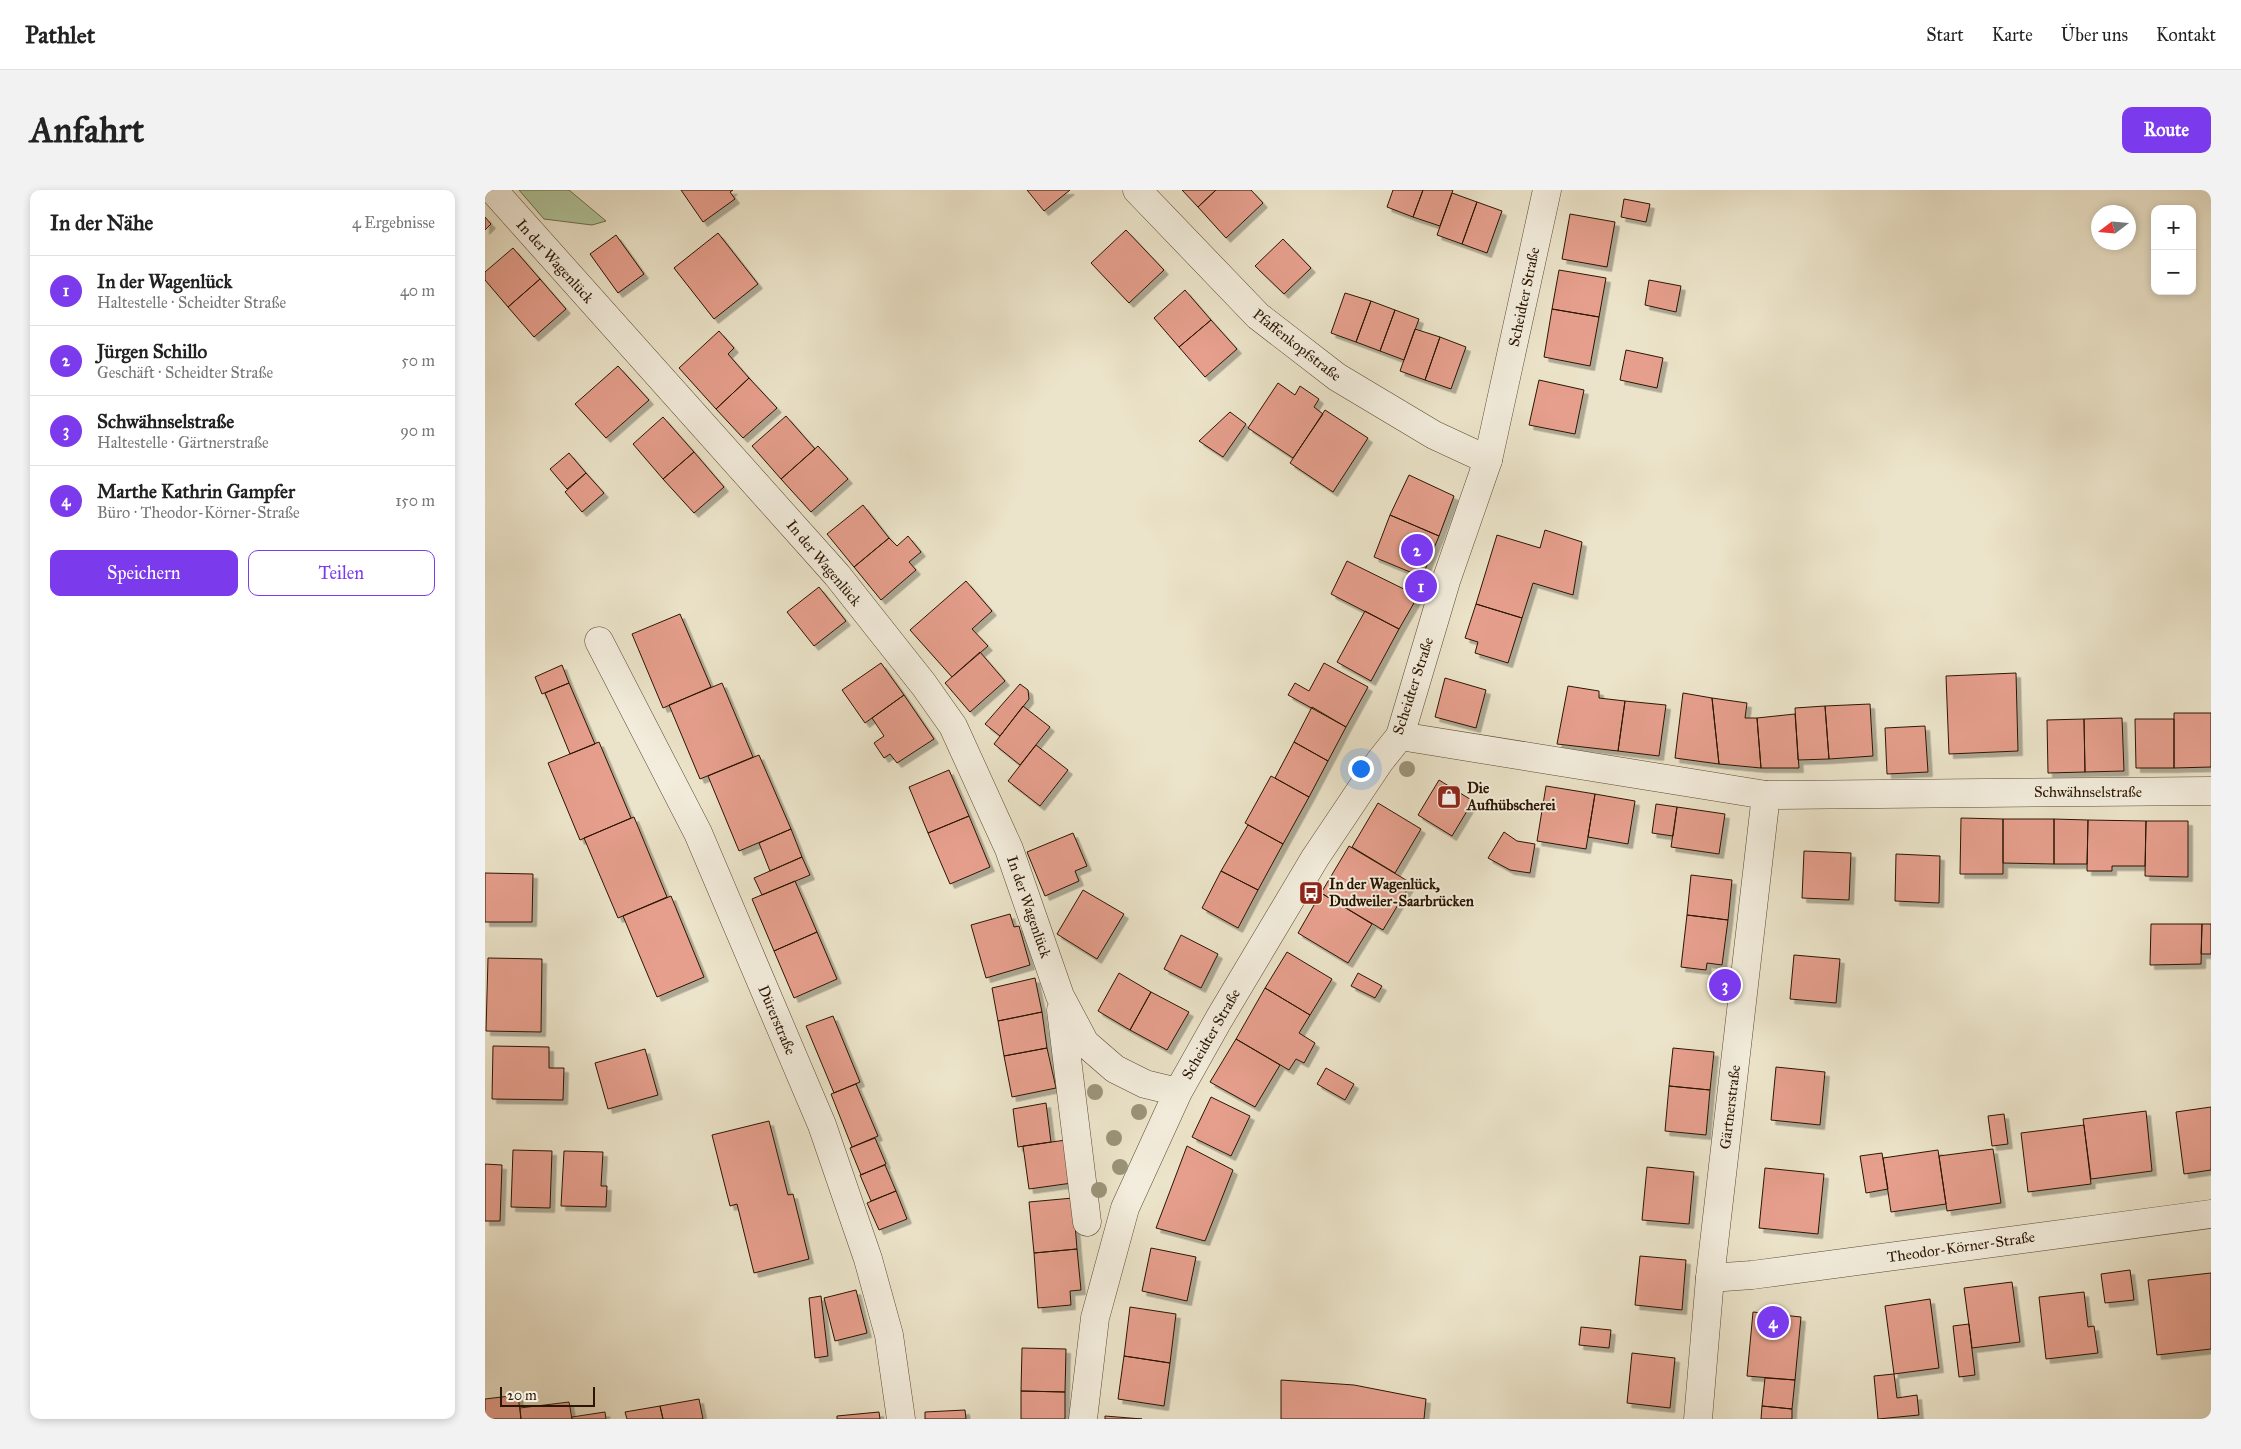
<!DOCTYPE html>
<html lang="de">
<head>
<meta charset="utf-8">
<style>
  body { margin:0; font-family:"IM FELL Great Primer",serif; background:#f2f2f2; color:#222 }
  .controls { position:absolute; right:15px; top:15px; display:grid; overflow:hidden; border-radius:10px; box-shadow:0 2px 8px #0003 }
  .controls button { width:45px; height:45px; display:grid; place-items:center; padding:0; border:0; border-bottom:1px solid #e0e0e0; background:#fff; color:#222; font:25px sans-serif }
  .compass { position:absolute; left:1606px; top:15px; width:45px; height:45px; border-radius:50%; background:#fff; box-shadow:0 2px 8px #0003; rotate:254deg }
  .scale { position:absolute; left:15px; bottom:12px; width:95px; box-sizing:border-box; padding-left:5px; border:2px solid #2a1500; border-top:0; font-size:14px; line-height:18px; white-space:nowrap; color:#2a1500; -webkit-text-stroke:4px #f3eddd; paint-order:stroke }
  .you { position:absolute; left:875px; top:578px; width:18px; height:18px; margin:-12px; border:4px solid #fff; border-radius:50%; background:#1a73e8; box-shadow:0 0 0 8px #1a73e833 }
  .badge { display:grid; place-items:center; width:32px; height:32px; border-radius:50%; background:#7c3aed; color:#fff; font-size:16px; font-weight:700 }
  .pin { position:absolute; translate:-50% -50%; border:2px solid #fff; box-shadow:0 1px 5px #0006 }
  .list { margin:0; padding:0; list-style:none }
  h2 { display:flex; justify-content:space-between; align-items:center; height:65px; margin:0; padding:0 20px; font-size:21px }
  h2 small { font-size:16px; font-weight:400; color:#767676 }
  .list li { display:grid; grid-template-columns:32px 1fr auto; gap:15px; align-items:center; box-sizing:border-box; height:70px; padding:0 20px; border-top:1px solid #e0e0e0 }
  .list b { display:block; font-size:19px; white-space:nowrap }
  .list p { margin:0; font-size:16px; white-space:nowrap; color:#767676 }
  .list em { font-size:16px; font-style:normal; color:#767676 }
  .actions { display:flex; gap:10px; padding:15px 20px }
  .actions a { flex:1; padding:11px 0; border:1px solid #7c3aed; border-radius:10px; text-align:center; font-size:18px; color:#7c3aed }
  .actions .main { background:#7c3aed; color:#fff }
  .map { position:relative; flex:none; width:1726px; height:1229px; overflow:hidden; border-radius:10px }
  header { display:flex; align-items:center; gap:30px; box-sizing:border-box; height:70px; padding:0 25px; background:#fff; border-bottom:1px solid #e0e0e0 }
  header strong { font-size:24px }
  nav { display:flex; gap:28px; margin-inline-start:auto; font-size:18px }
  .intro { display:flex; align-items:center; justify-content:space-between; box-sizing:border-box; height:120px; padding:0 30px }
  h1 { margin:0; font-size:35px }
  .button { padding:12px 22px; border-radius:10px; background:#7c3aed; color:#fff; font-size:18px; font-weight:700 }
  main { display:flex; gap:30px; padding:0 30px }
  aside { flex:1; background:#fff; border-radius:10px; box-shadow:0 2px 8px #0003 }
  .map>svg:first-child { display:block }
  .green { fill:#b1c59c; stroke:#6e6d4e }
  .building { fill:#e69f8d; stroke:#2a1500; filter:url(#shadow) }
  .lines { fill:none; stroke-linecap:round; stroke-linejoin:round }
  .minor-casing { stroke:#5a4932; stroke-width:29 }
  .tertiary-casing { stroke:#5a4932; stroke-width:29 }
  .minor { stroke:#f3eddd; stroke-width:28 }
  .tertiary { stroke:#f3eddd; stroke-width:28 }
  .tree { fill:#9b9479 }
  .labels { text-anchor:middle; stroke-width:4; stroke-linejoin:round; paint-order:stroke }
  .street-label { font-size:15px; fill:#2a1500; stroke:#f3eddd }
  .poi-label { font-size:15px; font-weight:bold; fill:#2a1500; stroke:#f3eddd; text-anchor:start }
</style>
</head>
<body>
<header>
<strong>Pathlet</strong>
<nav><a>Start</a><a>Karte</a><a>Über uns</a><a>Kontakt</a></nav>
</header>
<div class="intro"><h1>Anfahrt</h1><a class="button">Route</a></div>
<main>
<aside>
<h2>In der Nähe<small>4 Ergebnisse</small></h2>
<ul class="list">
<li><span class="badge">1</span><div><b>In der Wagenlück</b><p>Haltestelle · Scheidter Straße</p></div><em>40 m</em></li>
<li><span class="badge">2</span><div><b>Jürgen Schillo</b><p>Geschäft · Scheidter Straße</p></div><em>50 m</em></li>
<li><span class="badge">3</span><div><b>Schwähnselstraße</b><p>Haltestelle · Gärtnerstraße</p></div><em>90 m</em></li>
<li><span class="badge">4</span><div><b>Marthe Kathrin Gampfer</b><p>Büro · Theodor-Körner-Straße</p></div><em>150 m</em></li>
</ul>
<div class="actions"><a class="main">Speichern</a><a>Teilen</a></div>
</aside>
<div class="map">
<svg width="1726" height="1229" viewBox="0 0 1726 1229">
  <defs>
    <filter id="shadow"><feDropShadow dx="4.5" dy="4.5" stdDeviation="0" flood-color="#0004"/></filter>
  </defs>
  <rect width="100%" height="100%" fill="#ece4ca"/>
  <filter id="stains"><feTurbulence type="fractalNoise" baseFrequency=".004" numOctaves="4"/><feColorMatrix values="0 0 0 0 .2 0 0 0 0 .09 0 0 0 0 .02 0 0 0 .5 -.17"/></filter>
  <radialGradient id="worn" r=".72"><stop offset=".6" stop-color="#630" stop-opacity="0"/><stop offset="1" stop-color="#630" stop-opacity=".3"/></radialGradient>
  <path class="green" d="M34 0H84L121 31 107 35 59 29Z"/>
  <path class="building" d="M196 0H248L245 2 250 9 218 32Z
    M542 0H585L559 21Z
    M697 0H731L713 17Z
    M731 0H766L778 13 741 48 713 17Z
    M908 0H938L928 27 902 17Z
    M938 0H968L955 36 928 27Z
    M967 3 992 12 977 54 952 45Z
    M1139 9 1165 14 1161 32 1136 27Z
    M992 12 1017 21 1002 63 977 54Z
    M1085 24 1130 32 1122 77 1077 69Z
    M0 27 6 34 0 40Z
    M641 40 679 80 644 113 606 73Z
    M233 43 273 94 229 129 189 78Z
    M131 45 159 84 133 103 105 64Z
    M798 49 826 78 799 104 770 76Z
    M28 58 55 89 23 117 0 90V82Z
    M1074 80 1121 88 1114 127 1067 119Z
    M55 89 81 119 49 147 23 117Z
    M1164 90 1196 96 1191 122 1160 115Z
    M700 100 726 130 694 157 669 128Z
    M860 103 886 111 871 152 846 143Z
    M886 111 910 120 895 161 871 152Z
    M1067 119 1114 127 1105 176 1059 167Z
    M910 120 934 129 919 170 895 161Z
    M726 130 752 159 720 187 694 157Z
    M930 139 955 147 940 190 915 181Z
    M234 141 249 158 243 164 264 188 231 219 194 178Z
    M955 147 981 157 966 199 940 190Z
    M1141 160 1178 168 1172 198 1135 190Z
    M133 176 164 210 121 248 90 214Z
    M264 188 292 218 258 248 231 219Z
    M1054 190 1099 200 1090 244 1044 235Z
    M793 193 810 205 815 196 834 209 829 217 838 224 808 268 763 238Z
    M840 220 883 248 848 302 805 273Z
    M745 222 761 234 738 267 714 251Z
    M301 226 330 259 296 289 267 256Z
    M178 227 209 262 178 289 148 254Z
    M333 256 363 289 326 322 296 289Z
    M209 262 239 297 209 323 178 289Z
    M84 263 101 283 82 299 65 279Z
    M101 283 119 303 97 322 80 302Z
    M924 285 969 306 954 346 905 325Z
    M378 315 404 348 369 377 342 344Z
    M905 325 954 346 937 387 889 367Z
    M1060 340 1097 352 1088 405 1048 393 1037 428 991 414 1012 345 1055 358Z
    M423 346 436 362 424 372 431 380 396 410 369 377 404 348 412 356Z
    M862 371 933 406 914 439 846 404Z
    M481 391 507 421 487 439 503 456 467 487 425 440Z
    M334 397 361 431 329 456 302 422Z
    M991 414 1037 428 1023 473 990 463 993 452 980 448Z
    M880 421 914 439 886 491 852 472Z
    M195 424 226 497 178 518 147 444Z
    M495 462 520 491 485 522 460 493Z
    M396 473 419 505 380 533 357 500Z
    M839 473 883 497 861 537 803 505 810 493 824 501Z
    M77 475 84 493 57 504 50 487Z
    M1531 483 1533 561 1464 564 1461 486Z
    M960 488 1001 500 991 538 950 527Z
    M84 493 110 554 85 564 60 503Z
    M237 493 268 567 215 589 184 515Z
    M535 494 543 500 544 509 515 546 500 534Z
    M1083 496 1114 501V508L1140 511 1133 561 1072 554Z
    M1198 503 1227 508 1234 574 1190 568Z
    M419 505 449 549 412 573 405 564 399 568 389 553 399 546 387 528Z
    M1227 508 1262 513 1260 528H1272L1276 578 1234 574Z
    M1140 511 1181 515 1174 566 1133 561Z
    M1385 514 1388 566 1344 569 1340 516Z
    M538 516 565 537 535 575 509 554Z
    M1340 516 1344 569 1313 570 1310 518Z
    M827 517 861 537 843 571 809 552Z
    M1689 523H1726V577L1689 578Z
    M1310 524 1314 578H1276L1272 528Z
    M1637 528 1639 581 1600 582 1599 529Z
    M1599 529 1600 582 1563 583 1562 530Z
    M1650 529H1689V578H1651Z
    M1440 536 1443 582 1402 584 1400 538Z
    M114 552 146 628 95 650 63 573Z
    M809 552 843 571 824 607 790 588Z
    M551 555 583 580 555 616 523 591Z
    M274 565 306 639 254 661 223 586Z
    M464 580 484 626 443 643 424 597Z
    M786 586 824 607 798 654 760 633Z
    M954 590 988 611 967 646 933 625Z
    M1061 596 1110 604 1101 659 1052 651Z
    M1110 604 1150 611 1143 654 1103 647Z
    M893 613 936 639 910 683 867 657Z
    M1171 614 1192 617 1188 646 1167 643Z
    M1192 617 1240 624 1234 664 1186 657Z
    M484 626 505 677 465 694 443 643Z
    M149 627 182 707 133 728 99 648Z
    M1476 628 1518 629V684H1475Z
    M1518 629H1569V674L1518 673Z
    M1569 629 1603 630 1602 674H1569Z
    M1603 630 1661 631 1660 676H1627V681H1602Z
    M1661 631H1703V687L1660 686Z
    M763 635 798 654 773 700 736 681Z
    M306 639 317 667 285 681 274 653Z
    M1019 642 1032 651 1050 654 1045 683 1025 680 1003 668Z
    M588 643 602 676 590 681 594 691 560 706 542 662Z
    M864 656 926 693 898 740 836 703Z
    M1319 661 1366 663 1364 710 1317 708Z
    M1411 664 1455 666 1454 713 1410 711Z
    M317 667 325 685 277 705 269 688Z
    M736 681 773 700 753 738 717 718Z
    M0 683 48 684 47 732H0Z
    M1206 685 1247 690 1243 730 1202 725Z
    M310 691 332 742 289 761 267 709Z
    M598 700 639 724 612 769 572 744Z
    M836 703 887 734 863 773 813 743Z
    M186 706 219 787 172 807 138 726Z
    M525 724 529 737 534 736 545 775 501 788 486 735Z
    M1202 725 1243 730 1237 775 1222 773 1221 780 1196 777Z
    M1666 734H1717L1716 774 1665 775Z
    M1717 734H1726V764H1716Z
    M332 742 352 789 309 808 289 761Z
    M696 745 733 764 716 798 679 779Z
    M802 762 847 789 825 825 780 798Z
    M1309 765 1355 769 1351 813 1305 809Z
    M3 768 57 769 56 842 1 841Z
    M634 783 666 802 645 840 613 821Z
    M873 783 897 796 890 808 866 796Z
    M550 788 557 822 513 831 507 798Z
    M780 798 825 825 814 843 830 853 819 873 811 869 804 880 751 849Z
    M666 802 704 822 682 860 645 840Z
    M557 822 562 858 519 866 513 831Z
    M348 826 375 892 349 903 321 836Z
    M751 849 795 875 770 917 725 892Z
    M8 856 64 857V878H79L78 910 7 909Z
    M562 858 571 898 527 907 519 866Z
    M1188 858 1229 862 1225 900 1184 896Z
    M160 859 173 905 123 919 110 873Z
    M1291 877 1340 882 1335 935 1286 930Z
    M841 878 869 894 860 910 832 894Z
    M371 894 393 946 367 957 346 904Z
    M1184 896 1225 900 1221 945 1180 941Z
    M726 907 765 926 746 966 707 947Z
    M561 913 566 952 533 957 528 919Z
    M1726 917V980L1699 984 1691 922Z
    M1661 921 1667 981 1606 989 1598 929Z
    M1519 924 1523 954 1507 956 1503 926Z
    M284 931 303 1005 308 1004 324 1069 269 1083 252 1014 245 1016 227 945Z
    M1599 935 1606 994 1543 1002 1536 943Z
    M390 948 401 974 376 985 365 958Z
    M581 950 587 993 544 999 538 956Z
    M702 956 748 980 720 1051 671 1038Z
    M1508 959 1516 1013 1462 1021 1454 966Z
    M28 960 67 961 65 1018 26 1017Z
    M1453 960 1461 1014 1406 1022 1398 968Z
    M79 961 118 962 116 996H122L121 1017 76 1016Z
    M1397 963 1403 999 1381 1003 1375 966Z
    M0 974 17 975 15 1031H0Z
    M400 975 411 1001 386 1011 375 985Z
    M1162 977 1209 982 1204 1034 1157 1030Z
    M1280 978 1339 984 1333 1044 1274 1038Z
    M411 1001 422 1029 394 1040 382 1013Z
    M588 1008 592 1059 549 1063 544 1012Z
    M666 1058 711 1067 702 1111 657 1101Z
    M592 1059 596 1100 585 1101 586 1115 553 1118 549 1063Z
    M1155 1066 1201 1070 1197 1120 1150 1115Z
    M1645 1080 1649 1110 1620 1113 1616 1084Z
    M1726 1083V1159L1672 1165 1663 1090Z
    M1527 1092 1535 1152 1487 1158 1479 1098Z
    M371 1100 382 1143 350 1151 339 1108Z
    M1599 1102 1603 1137 1609 1136 1613 1163 1561 1169 1554 1107Z
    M336 1106 343 1166 330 1168 324 1108Z
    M1445 1109 1454 1178 1409 1184 1400 1116Z
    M645 1117 691 1124 685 1173 639 1166Z
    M1268 1122 1316 1127 1310 1190 1262 1186Z
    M1484 1134 1490 1185 1474 1187 1468 1136Z
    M1096 1137 1126 1140 1124 1158 1094 1155Z
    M537 1158 581 1159 580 1202 536 1201Z
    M1147 1163 1190 1168 1185 1218 1142 1213Z
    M639 1166 685 1173 679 1216 633 1209Z
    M1409 1184 1412 1208 1432 1205 1434 1225 1393 1229 1389 1186Z
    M1280 1188 1310 1190 1307 1219 1277 1216Z
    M796 1190 869 1195 941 1209 939 1229H796Z
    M536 1201 580 1202V1229H536Z
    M33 1205 36 1229H0V1209Z
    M214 1209 218 1229H178L175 1216Z
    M84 1212 87 1229H36L35 1218Z
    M175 1216 178 1229H142L140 1222Z
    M1277 1216 1307 1219V1229H1276Z
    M480 1220 481 1229H440V1222Z
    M120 1222 121 1229H87V1227Z
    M394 1222 395 1229H352V1226Z
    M620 1226 657 1229H620Z"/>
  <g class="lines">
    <defs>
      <path id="minor" d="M8 0 352 385 439 495 468 536 524 659 575 806 600 853 630 879 660 894 693 902
        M652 0 773 126 852 187 949 245 1003 270
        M114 451 213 643 337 935 383 1069 404 1145 416 1229
        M1281 605 1726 601
        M576 820 602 1032
        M1225 1088 1267 1085 1726 1024
        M598 1229 610 1128 640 1018 693 902 734 829 830 668 895 571 915 546"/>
      <path id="tertiary" d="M1062 0 1003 270 961 391 915 546 1281 605 1225 1088 1213 1229"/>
    </defs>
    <use href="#minor" class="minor-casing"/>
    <use href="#tertiary" class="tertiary-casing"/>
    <use href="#minor" class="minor"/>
    <use href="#tertiary" class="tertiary"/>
  </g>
  <g class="tree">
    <circle cx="922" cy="579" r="8"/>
    <circle cx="610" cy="902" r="8"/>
    <circle cx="654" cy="922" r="8"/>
    <circle cx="629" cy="948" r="8"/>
    <circle cx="635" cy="977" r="8"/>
    <circle cx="614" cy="1000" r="8"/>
  </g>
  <defs>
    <symbol id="shop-square" viewBox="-11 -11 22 22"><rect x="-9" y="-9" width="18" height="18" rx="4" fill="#8f2418" stroke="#f3eddd"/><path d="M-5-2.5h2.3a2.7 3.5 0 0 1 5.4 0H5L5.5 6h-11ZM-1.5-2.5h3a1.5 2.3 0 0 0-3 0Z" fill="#fff"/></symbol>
    <symbol id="bus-square" viewBox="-11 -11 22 22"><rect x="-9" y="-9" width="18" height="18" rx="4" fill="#8f2418" stroke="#f3eddd"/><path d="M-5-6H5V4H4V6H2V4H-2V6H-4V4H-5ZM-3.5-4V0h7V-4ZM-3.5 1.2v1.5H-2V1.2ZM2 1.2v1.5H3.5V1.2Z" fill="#fff"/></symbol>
  </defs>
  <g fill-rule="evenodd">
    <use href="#shop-square" x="950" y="593" width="28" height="28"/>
    <use href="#bus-square" x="812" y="689" width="28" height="28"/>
  </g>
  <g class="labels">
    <g class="street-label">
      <text transform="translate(70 71) rotate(48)" y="5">In der Wagenlück</text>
      <text transform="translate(1039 107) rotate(-78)" y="5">Scheidter Straße</text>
      <text transform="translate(812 155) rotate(38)" y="5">Pfaffenkopfstraße</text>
      <text transform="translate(339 373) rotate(50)" y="5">In der Wagenlück</text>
      <text transform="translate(928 496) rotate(-72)" y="5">Scheidter Straße</text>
      <text x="1603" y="607">Schwähnselstraße</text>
      <text transform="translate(544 717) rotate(71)" y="5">In der Wagenlück</text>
      <text transform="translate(292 830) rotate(67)" y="5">Dürerstraße</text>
      <text transform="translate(726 844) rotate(-60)" y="5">Scheidter Straße</text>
      <text transform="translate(1245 917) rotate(-83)" y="5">Gärtnerstraße</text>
      <text transform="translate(1476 1057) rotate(-8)" y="5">Theodor-Körner-Straße</text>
    </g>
    <g class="poi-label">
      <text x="982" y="603">Die<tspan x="982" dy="17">Aufhübscherei</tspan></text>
      <text x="844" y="699">In der Wagenlück,<tspan x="844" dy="17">Dudweiler-Saarbrücken</tspan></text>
    </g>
  </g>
  <rect width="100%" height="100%" filter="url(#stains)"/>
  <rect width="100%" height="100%" fill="url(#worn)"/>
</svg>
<div class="controls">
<button>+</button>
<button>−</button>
</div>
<svg class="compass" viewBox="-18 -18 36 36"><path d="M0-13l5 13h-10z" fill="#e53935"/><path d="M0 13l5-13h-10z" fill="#767676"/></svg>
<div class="scale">20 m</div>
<div class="you"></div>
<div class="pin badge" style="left:936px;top:396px">1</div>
<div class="pin badge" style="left:932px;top:360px">2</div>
<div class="pin badge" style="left:1240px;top:795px">3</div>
<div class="pin badge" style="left:1288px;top:1132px">4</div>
</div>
</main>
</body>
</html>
